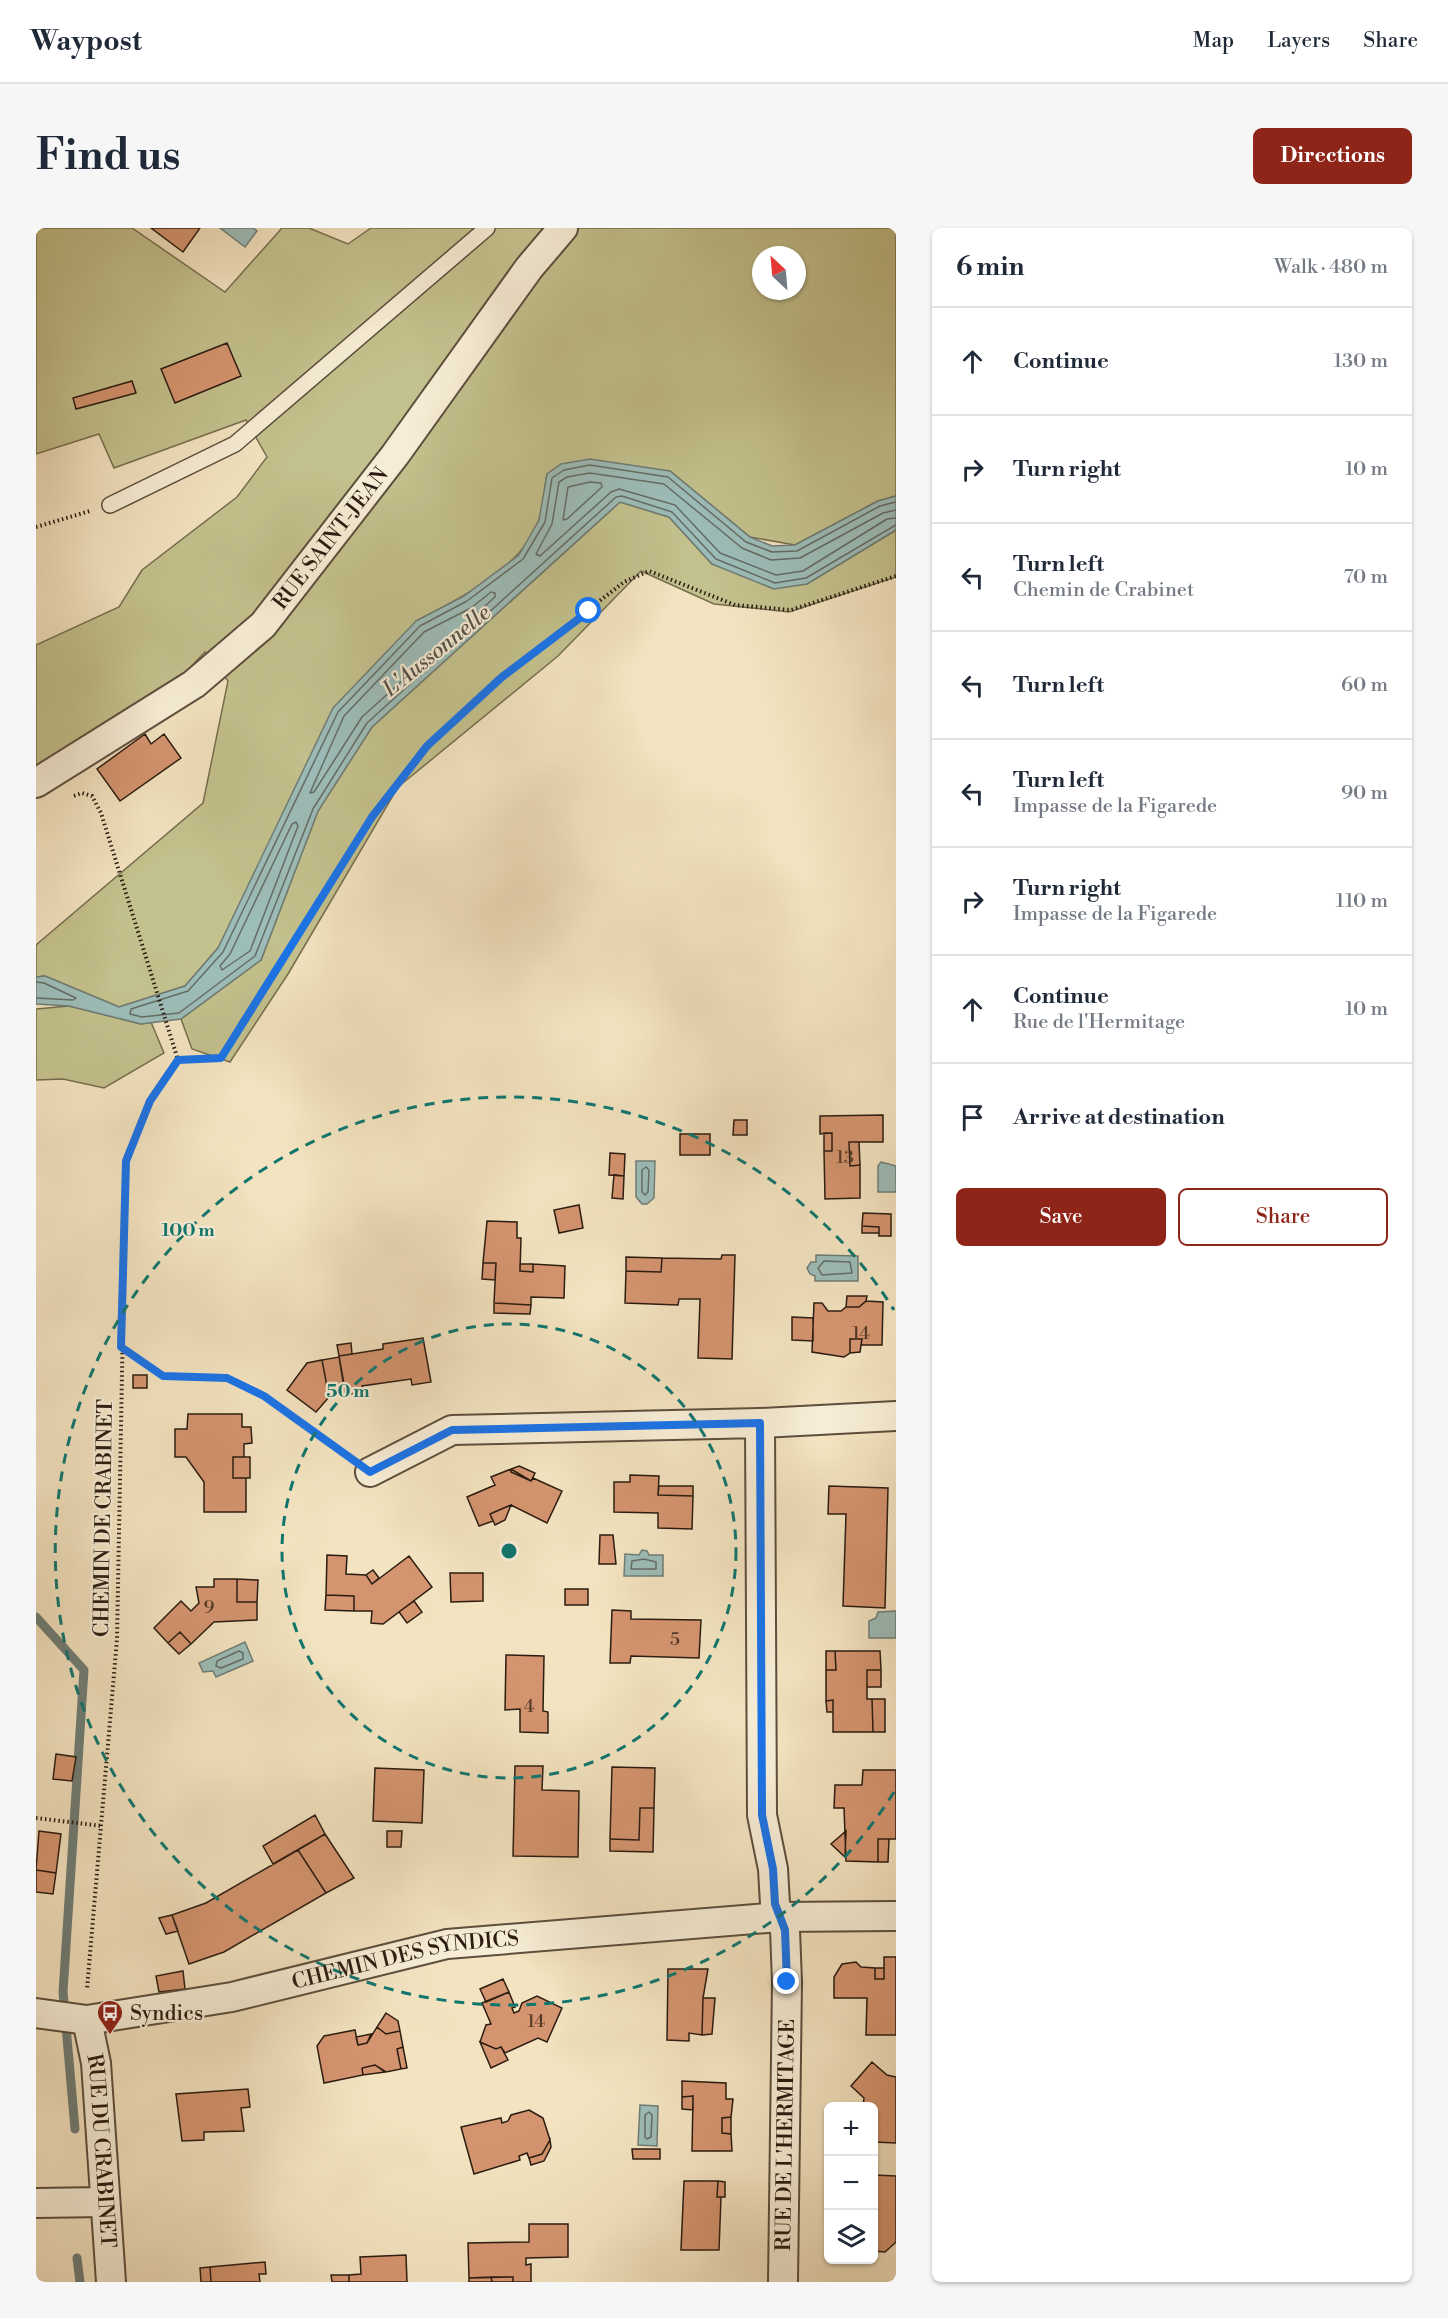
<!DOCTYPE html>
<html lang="en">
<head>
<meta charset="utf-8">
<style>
  body { margin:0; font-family:"Libre Bodoni",serif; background:#f6f6f7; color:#1f2937 }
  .controls { position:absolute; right:18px; bottom:18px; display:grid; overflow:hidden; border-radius:9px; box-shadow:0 2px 4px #0004 }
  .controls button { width:54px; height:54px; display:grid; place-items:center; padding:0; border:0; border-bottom:2px solid #e0e1e3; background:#fff; color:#1f2937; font:30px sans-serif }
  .compass { position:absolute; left:716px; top:18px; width:54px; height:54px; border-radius:50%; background:#fff; box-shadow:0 2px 4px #0004; rotate:334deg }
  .stop { position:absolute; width:18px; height:18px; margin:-14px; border:4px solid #1a73e8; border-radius:50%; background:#fff }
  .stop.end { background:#1a73e8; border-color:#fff; box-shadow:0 2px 6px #0008 }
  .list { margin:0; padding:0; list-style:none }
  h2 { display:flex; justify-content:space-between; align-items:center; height:78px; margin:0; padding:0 24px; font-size:26px }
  h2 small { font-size:20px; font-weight:400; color:#747a83 }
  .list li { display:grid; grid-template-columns:39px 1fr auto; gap:18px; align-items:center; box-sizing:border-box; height:108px; padding:0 24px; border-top:2px solid #e0e1e3 }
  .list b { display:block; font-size:22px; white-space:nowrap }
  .list p { margin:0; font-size:20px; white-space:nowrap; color:#747a83 }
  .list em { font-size:20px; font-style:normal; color:#747a83 }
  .actions { display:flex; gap:12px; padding:18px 24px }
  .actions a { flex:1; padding:14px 0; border:2px solid #8f2418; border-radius:9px; text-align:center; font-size:21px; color:#8f2418 }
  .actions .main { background:#8f2418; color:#fff }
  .icon { flex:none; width:33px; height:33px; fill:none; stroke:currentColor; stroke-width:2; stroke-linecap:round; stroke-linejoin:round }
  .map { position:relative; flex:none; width:860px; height:2054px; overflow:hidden; border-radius:9px }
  header { display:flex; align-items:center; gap:36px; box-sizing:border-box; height:84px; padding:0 30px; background:#fff; border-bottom:2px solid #e0e1e3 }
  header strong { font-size:28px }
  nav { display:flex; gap:33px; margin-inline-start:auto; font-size:21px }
  .intro { display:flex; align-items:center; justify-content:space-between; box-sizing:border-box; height:144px; padding:0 36px }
  h1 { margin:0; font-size:42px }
  .button { padding:15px 27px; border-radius:9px; background:#8f2418; color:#fff; font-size:21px; font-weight:700 }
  main { display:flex; gap:36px; padding:0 36px }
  aside { flex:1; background:#fff; border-radius:9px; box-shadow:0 2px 4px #0004 }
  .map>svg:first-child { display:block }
  .green { fill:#c3c18d; stroke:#776e4f; stroke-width:1.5; fill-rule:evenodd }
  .water { fill:#9dbdb9; stroke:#6f7d76; stroke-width:1.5 }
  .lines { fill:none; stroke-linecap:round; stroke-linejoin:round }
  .shore { stroke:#646c65; stroke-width:1.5 }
  .stream { stroke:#6f7d76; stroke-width:9 }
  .building { fill:#d4946f; stroke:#2b1c11; stroke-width:1.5 }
  .lane-casing { stroke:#5d4e3d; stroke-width:18 }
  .street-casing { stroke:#5d4e3d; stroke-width:32 }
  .path { stroke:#2b1c11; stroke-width:4; stroke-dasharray:1.5 3; stroke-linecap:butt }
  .lane { stroke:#f7edd6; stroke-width:15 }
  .street { stroke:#f7edd6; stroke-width:28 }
  .route { stroke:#1a73e8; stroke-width:8 }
  .ring { fill:none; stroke:#0f766e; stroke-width:3; stroke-dasharray:10 8 }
  .labels { text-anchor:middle; stroke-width:4.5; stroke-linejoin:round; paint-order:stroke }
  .number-label { font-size:18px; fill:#553a28 }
  .street-label { font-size:21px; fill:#2b1c11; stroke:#f7edd6 }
  .poi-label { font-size:21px; fill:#2b1c11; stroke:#f7edd6; text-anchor:start }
  .water-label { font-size:22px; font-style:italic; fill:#53544c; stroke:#f7edd6 }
  .centre { fill:#0f766e; stroke:#f7edd6; stroke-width:3 }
  .ring-label { font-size:18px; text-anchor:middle; font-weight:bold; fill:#0f766e; stroke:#f7edd6; stroke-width:4.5; stroke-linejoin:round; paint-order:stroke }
</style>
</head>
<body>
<header>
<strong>Waypost</strong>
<nav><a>Map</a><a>Layers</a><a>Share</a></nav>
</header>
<div class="intro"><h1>Find us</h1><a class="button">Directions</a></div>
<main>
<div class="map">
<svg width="860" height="2054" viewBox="0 0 860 2054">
  <rect width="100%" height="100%" fill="#f3e3c0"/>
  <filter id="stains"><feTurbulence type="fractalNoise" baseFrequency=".00333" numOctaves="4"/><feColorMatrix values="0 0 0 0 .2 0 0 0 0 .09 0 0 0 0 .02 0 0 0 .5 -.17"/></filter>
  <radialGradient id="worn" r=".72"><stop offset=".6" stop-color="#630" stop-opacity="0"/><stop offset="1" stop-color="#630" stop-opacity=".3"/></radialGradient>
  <path class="green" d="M0 0H96L189 64 246 0H273L312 16 335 0H860V268L842 273 759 317 714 309 634 243 511 246C508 261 508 278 503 292 485 342 424 370 380 393L182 720 149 758 83 779 9 748 0 749V717L167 575 192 453 169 424 147 447 0 539V417L83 379 106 342 201 269 231 229 210 192 78 240 63 206 0 226ZM725 27H761V63H725Z
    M584 274 633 289 676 336 771 356 860 302V349L753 384 678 376 605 343 522 428 362 559 252 746 194 834 156 821 145 791 225 732 282 583 336 499Z
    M33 778 105 796 115 794 128 825 68 860 27 851 0 852V781Z"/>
  <path class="water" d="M184 0H217L221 3 209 19Z
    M554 231 634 243 714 309 736 318 759 317 842 273 860 268V302L771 356 738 361 676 336 633 289 584 274 336 499 282 583 225 732 145 791 105 796 33 778 0 776V749L9 748 83 779 149 758 182 720 297 480 380 393 428 368 483 327 503 292 511 246 525 236Z
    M600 933H619L618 970 611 976H606L600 969Z
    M845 934 860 938V964H842V938Z
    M780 1027 822 1028V1053H779V1048L774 1046 771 1040 775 1034H780Z
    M606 1322 611 1323 613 1327H627V1348H588L589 1326 603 1327Z
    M860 1383V1410H833V1393L840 1390 842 1384Z
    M209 1414 217 1433 180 1449 177 1443 167 1444 163 1435Z
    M604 1877 622 1878 621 1918 602 1917Z"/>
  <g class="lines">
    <path class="shore" d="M554 254 565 255 566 259 531 291 527 292 532 259Z
      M860 274 844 278 761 323 736 324 710 314 632 249 554 237 528 242 516 250 509 294 487 331 431 373 384 398 302 484 187 724 152 763 95 781 94 786 106 789 143 785 219 728 277 581 331 495 580 269 586 268 636 284 680 331 739 355 770 350 860 297
      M860 282 847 285 764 330 735 332 706 320 628 256 554 245 531 249 523 254 516 296 500 326 504 328 575 264 583 261 639 277 684 325 740 347 767 343 851 291 860 290
      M455 364 459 365V369L326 489 278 564 274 565 308 488 388 404 435 380Z
      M260 594 262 598 214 723 186 742 184 738 194 726 256 596Z
      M0 754 8 755 40 770 37 772 0 770
      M610 939 613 942 612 964 609 967 606 964V942Z
      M788 1033 814 1034 816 1045 786 1047 782 1040Z
      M608 1331 620 1334V1341H595L596 1333Z
      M203 1423 207 1425V1431L185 1440 180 1438 181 1433Z
      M613 1884 616 1887 615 1909 611 1911 609 1909V1887Z"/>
    <path class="stream" d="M0 1389 48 1442 27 1764 39 1901
      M41 2030 44 2054"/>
  </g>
  <path class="building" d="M115 0H164L147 24Z
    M191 115 205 148 139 175 125 141Z
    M96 153 100 165 40 181 37 170Z
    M109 506 115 516 128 506 145 530 84 573 61 541Z
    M847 887V914H813L814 938 824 937V970L789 971 788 923H796V905L784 906V888Z
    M698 892H711V907H697Z
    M788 905H796V923H788Z
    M644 906H674V927H644Z
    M813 914H823L824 937 814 938Z
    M574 925 589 926 588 948 573 947Z
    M578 947 588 948 587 971 576 970Z
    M543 977 547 1000 523 1005 518 982Z
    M827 985 855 986V1008H843V999L826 998Z
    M451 993 481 994V1010H485L484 1043 497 1044V1036L529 1038 528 1070 495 1069V1077L458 1075 460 1035H447Z
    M826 998 843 999V1005H826Z
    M686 1027H699L696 1131 662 1130 664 1071H643L642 1077 589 1075 590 1043 625 1044 626 1030 685 1031Z
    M590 1029 626 1030 625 1044 590 1043Z
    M447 1035H460L459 1052 446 1051Z
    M484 1036H497V1044L484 1043Z
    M811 1068H831L830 1073 823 1079H810Z
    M830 1073 847 1074 846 1117H825L826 1111H814V1125L808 1129 776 1124 778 1075H786L792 1083H805L810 1079H823Z
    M458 1075 495 1077 494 1086 458 1085Z
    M756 1089 777 1090V1113L756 1112Z
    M387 1110 395 1154 376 1157 375 1151 326 1158 327 1164 310 1167 303 1128 347 1121V1116Z
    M814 1111H826L824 1124 814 1125Z
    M315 1115 316 1126 303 1128 301 1117Z
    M303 1129 309 1166 293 1169 286 1132Z
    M286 1132 293 1169 280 1184 251 1162 271 1135Z
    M97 1147H111V1160H97Z
    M152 1186H206V1199H215L216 1215 208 1216V1229H197V1250H210V1284H168V1254L150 1229H139V1201H151Z
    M197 1229H214V1250H197Z
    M483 1238 499 1245 495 1253 475 1244V1241Z
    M475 1241 495 1253 497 1250 526 1263 511 1295 475 1277 454 1286 457 1293 443 1298 431 1269 459 1257 455 1249Z
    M594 1247 623 1248 622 1267 657 1268 656 1301 622 1300V1285L578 1284V1254H594Z
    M623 1258H657V1268L622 1267Z
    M793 1258 852 1260 849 1380 807 1378 810 1286H792Z
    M475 1277 469 1292 459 1297 454 1286Z
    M564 1307H577L580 1336H563Z
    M291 1327 311 1328 310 1346 330 1347 336 1356 373 1328 396 1359 347 1396 335 1395 336 1383H318V1368L290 1367Z
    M337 1342 343 1350 336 1356 330 1347Z
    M414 1345H447V1373L415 1374Z
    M178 1351H201V1374H221V1392L178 1394 155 1416 144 1404 132 1415 118 1400 145 1373 155 1383 163 1375 160 1359H178Z
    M201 1351 222 1352 221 1374H201Z
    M529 1361H552V1377H529Z
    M290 1367 318 1368V1383L289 1382Z
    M378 1373 386 1384 371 1395 363 1384Z
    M576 1382 595 1383V1391L665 1392 663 1430 595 1428 594 1435H574Z
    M144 1404 155 1416 143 1426 132 1415Z
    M790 1423H799L800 1442H790Z
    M799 1423H844L845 1442H831V1471H836L837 1504H797V1472L790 1473V1442H800Z
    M470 1427 508 1428 507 1483 512 1484V1505L484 1504V1481L469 1482Z
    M831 1442H845V1459H831Z
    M836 1471H849V1504H837Z
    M797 1472V1484H791L790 1473Z
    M20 1526 40 1529 36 1553 17 1551Z
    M479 1538H507L506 1562 543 1563 542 1629 477 1628Z
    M576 1539 619 1540 618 1580H604L603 1612 574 1611Z
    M339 1540 388 1542 386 1595 337 1593Z
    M827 1542H860V1611H842V1634L810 1633 808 1580H798L799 1557H826Z
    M604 1580H618L617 1624 574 1623V1611L603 1612Z
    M279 1587 289 1606 237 1636 227 1618Z
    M3 1603 25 1606 20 1645 0 1642Z
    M351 1603H366L365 1619H351Z
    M810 1603 809 1629 795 1616Z
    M289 1606 318 1650 290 1665 262 1622Z
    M842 1611H853L852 1634H842Z
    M262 1622 290 1665 188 1724 153 1736 136 1687 170 1675Z
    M0 1642 20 1645 17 1666 0 1664Z
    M136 1687 142 1703 130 1706 123 1690Z
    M848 1729H860V1807H830L831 1770H798V1749L806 1736 820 1734 825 1739 839 1740V1751H848Z
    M839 1740H848V1751H839Z
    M632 1741H672L667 1770 666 1807 653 1805V1813L631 1812Z
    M147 1743 149 1761 123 1764 120 1748Z
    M467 1751 473 1764 450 1774 444 1761Z
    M473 1764 479 1779 476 1780 478 1785 483 1783 486 1775 501 1768 526 1780 511 1814 502 1810 469 1825 465 1819 460 1821 444 1814 450 1797 455 1796 446 1775Z
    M667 1770H679L676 1806 666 1807Z
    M350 1785 362 1793 364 1803 350 1806 341 1799Z
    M341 1799 350 1806 364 1803 367 1819 361 1821 365 1841 350 1844 339 1837 326 1840 327 1847 288 1855 281 1818 288 1808 319 1802 322 1817 331 1815Z
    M335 1806 331 1815 322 1817 320 1809Z
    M444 1814 460 1821 465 1819 472 1832 455 1840Z
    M367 1819 371 1840 365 1841 361 1821Z
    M836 1834 851 1847 860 1849V1915L838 1914V1878H827L828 1870 815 1858Z
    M339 1837 349 1844 327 1847 326 1840Z
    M646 1853 690 1855V1871H697L695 1889 686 1890V1905L695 1906 696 1923H656L657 1868 646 1869Z
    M212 1861 214 1879 205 1880 208 1903 168 1904V1912L146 1913 140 1866Z
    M657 1868V1882L646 1881V1869Z
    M493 1882 507 1890 514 1912 506 1926 493 1930 491 1925 483 1928 484 1932 438 1946 425 1899 465 1890 466 1895 472 1893 475 1887Z
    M695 1889V1906L686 1905V1890Z
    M514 1912 515 1919 508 1933 495 1937 493 1930 506 1926Z
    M596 1921H624V1931H597Z
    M838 1947 860 1948V2014L849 2024 838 2023Z
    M648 1953H682L681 1969H685L683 2022H645Z
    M682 1953 689 1954V1969H681Z
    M493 1996H532V2029L490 2030V2037L495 2036V2054H477V2049L433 2050 432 2015 493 2014Z
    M370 2027 371 2054H313V2047L325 2046 324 2029Z
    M229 2034 230 2046H223L224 2054H175L174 2039Z
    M174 2039 175 2054H165L164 2040Z
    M295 2047H313V2054H296Z
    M455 2049 456 2054H433V2050Z
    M455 2049H477V2054H456Z"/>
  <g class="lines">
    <defs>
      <path id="lane" d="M74 277 199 216 451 0"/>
      <g id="street">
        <path id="s1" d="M0 555 158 456 227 397 359 227 493 40 527 0"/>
        <path d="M724 1195 860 1188"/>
        <path d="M334 1244 416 1202 724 1195 726 1587 737 1641 739 1676 749 1702 751 1754 747 2054"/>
        <path id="s2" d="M0 1785 51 1792 196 1769 411 1716 744 1689 860 1688"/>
        <path id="s3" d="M51 1792 60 1835 75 2054"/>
        <path d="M0 1975 68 1974"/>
      </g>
    </defs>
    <use href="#lane" class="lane-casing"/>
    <use href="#street" class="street-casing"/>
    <path class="path" d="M0 299 54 283
      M38 568 46 565 56 568 65 585 142 832 114 873 90 933 81 1411 51 1761
      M142 832 185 830 336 589 391 518 466 449 588 354 613 343 699 377 755 382 860 348
      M85 1119 127 1148 191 1150 228 1168 311 1227
      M0 1590 66 1598"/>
    <use href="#lane" class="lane"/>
    <use href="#street" class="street"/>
  </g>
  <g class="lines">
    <path class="route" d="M553 383 466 449 391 518 336 589 185 830 142 832 114 873 90 933 85 1119 127 1148 191 1150 228 1168 334 1244 416 1202 724 1195 726 1587 737 1641 739 1676 749 1702 751 1754"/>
  </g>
  <g class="ring">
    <circle cx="473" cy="1323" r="227"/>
    <path d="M858 1564A454 454 0 1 1 858 1082"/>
  </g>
  <defs>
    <symbol id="bus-pin" viewBox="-11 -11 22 30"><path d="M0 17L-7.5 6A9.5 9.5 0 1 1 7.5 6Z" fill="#8f2418" stroke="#f7edd6"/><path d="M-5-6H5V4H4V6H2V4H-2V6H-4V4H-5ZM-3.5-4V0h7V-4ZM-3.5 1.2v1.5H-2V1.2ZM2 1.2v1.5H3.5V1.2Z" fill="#fff"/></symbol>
  </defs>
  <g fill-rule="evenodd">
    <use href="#bus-pin" x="59" y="1770" width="30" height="40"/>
  </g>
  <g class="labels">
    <g class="number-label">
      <text x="809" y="935">13</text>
      <text x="825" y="1111">14</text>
      <text x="173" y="1385">9</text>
      <text x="639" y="1417">5</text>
      <text x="493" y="1484">4</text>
      <text x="500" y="1799">14</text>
    </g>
    <g class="street-label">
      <text dy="7" stroke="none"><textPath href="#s1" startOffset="387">RUE SAINT-JEAN</textPath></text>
      <text transform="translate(67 1290) rotate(-89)" y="7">CHEMIN DE CRABINET</text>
      <text dy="7" stroke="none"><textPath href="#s2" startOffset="376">CHEMIN DES SYNDICS</textPath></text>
      <text transform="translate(749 1907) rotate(-89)" y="7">RUE DE L'HERMITAGE</text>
      <text dy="7" stroke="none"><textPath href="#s3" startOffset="132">RUE DU CRABINET</textPath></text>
    </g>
    <g class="poi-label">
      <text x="94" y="1792">Syndics</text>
    </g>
    <g class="water-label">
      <text transform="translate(400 422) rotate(-39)" y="8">L'Aussonnelle</text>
    </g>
  </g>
  <circle cx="473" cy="1323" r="9" class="centre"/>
  <g class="ring-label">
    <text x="152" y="1008">100 m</text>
    <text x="312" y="1169">50 m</text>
  </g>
  <rect width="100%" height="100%" filter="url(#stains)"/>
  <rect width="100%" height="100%" fill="url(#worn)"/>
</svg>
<div class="controls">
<button>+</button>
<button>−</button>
<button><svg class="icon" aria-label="layers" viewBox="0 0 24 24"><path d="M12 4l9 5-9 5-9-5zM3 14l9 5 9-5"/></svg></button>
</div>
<svg class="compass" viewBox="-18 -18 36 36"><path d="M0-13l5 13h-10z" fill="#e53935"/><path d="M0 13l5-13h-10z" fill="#747a83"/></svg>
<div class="stop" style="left:553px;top:383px"></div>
<div class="stop end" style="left:751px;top:1754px"></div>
</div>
<aside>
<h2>6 min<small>Walk · 480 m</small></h2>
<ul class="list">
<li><svg class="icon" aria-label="ahead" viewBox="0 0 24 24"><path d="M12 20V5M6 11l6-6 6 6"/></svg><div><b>Continue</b></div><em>130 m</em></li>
<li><svg class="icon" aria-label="right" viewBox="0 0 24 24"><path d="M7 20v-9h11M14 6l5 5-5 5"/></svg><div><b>Turn right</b></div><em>10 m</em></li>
<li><svg class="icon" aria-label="left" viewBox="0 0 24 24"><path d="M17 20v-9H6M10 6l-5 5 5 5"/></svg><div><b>Turn left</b><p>Chemin de Crabinet</p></div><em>70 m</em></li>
<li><svg class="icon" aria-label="left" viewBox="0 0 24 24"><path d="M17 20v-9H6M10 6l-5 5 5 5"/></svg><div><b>Turn left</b></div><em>60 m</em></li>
<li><svg class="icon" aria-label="left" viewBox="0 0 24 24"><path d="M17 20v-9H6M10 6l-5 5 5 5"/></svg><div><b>Turn left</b><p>Impasse de la Figarede</p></div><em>90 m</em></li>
<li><svg class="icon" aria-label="right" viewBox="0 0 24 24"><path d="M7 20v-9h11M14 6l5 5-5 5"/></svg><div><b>Turn right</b><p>Impasse de la Figarede</p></div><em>110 m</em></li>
<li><svg class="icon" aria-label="ahead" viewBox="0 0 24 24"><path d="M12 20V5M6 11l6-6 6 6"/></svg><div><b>Continue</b><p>Rue de l'Hermitage</p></div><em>10 m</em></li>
<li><svg class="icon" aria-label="arrive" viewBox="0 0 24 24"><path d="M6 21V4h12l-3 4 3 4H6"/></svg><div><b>Arrive at destination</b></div></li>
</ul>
<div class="actions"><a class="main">Save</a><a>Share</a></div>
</aside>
</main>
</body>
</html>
